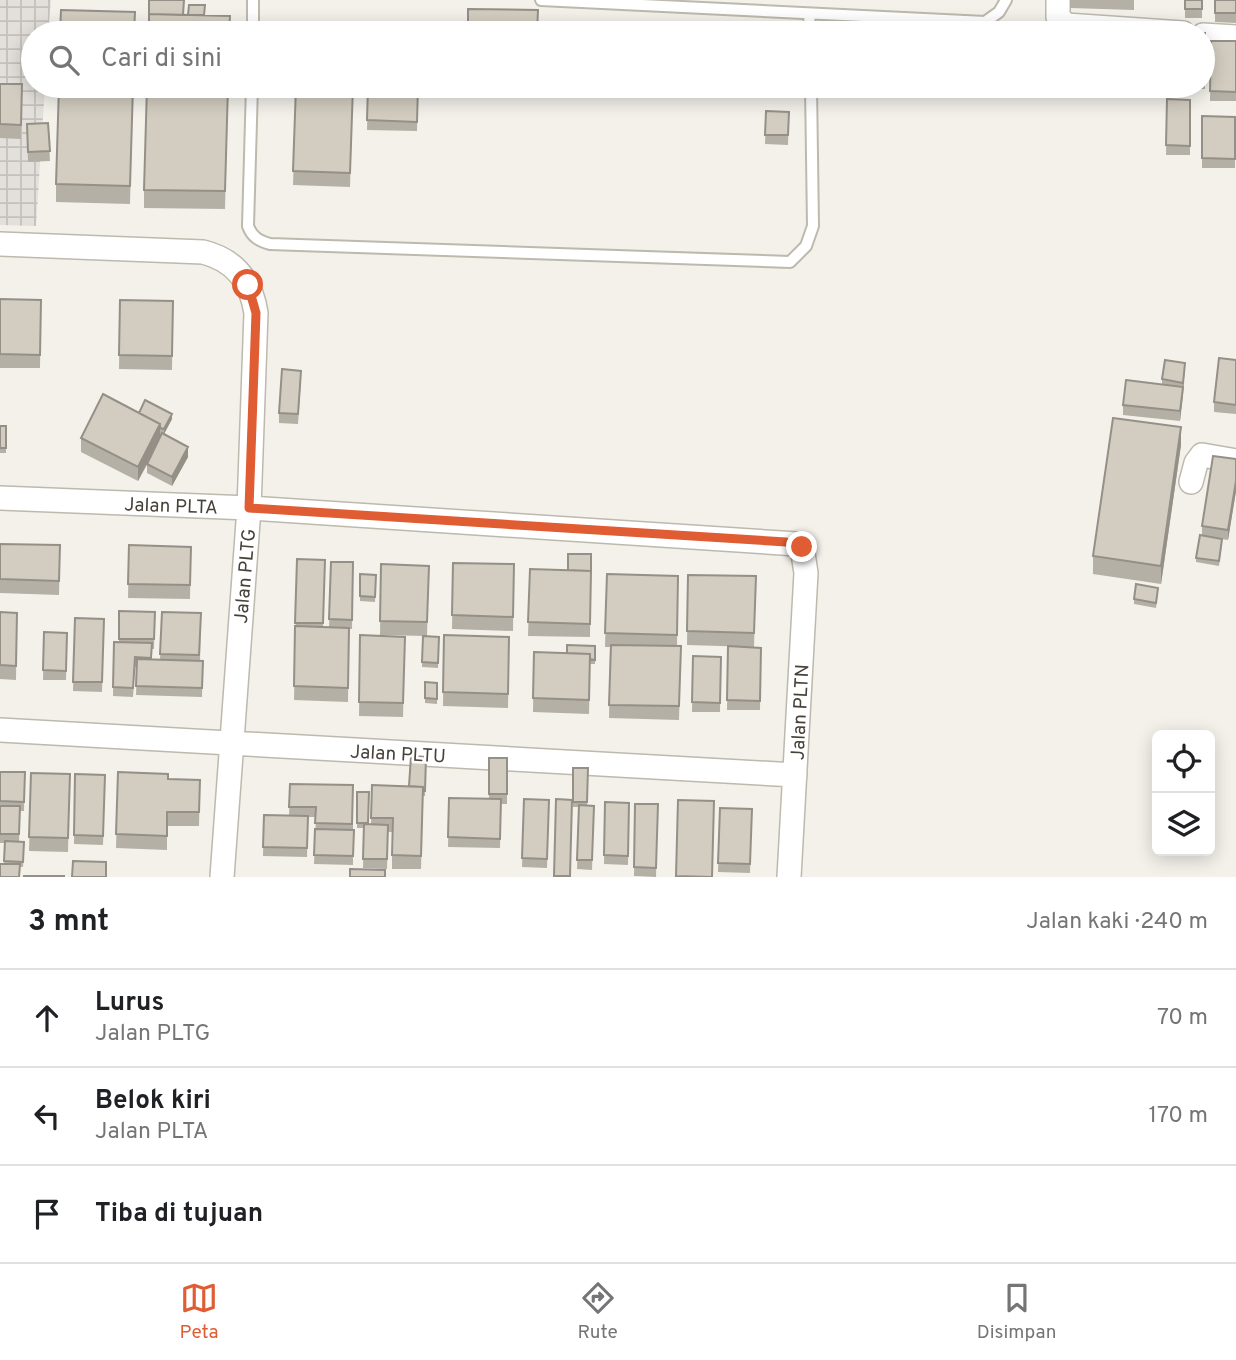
<!DOCTYPE html>
<html lang="id">
<head>
<meta charset="utf-8">
<style>
  body { margin:0; font-family:Overpass,sans-serif; background:#f6f6f6; color:#202124 }
  .controls { position:absolute; right:21px; bottom:21px; display:grid; overflow:hidden; border-radius:10px; box-shadow:0 4px 18px #0003 }
  .controls button { width:63px; height:63px; display:grid; place-items:center; padding:0; border:0; border-bottom:2px solid #e0e0e0; background:#fff; color:#202124; font:35px sans-serif }
  .stop { position:absolute; width:21px; height:21px; margin:-16px; border:5px solid #e05d34; border-radius:50%; background:#fff }
  .stop.end { background:#e05d34; border-color:#fff; box-shadow:0 2px 7px #0008 }
  .list { margin:0; padding:0; list-style:none }
  h2 { display:flex; justify-content:space-between; align-items:center; height:91px; margin:0; padding:0 28px; font-size:30px }
  h2 small { font-size:23px; font-weight:400; color:#757577 }
  .list li { display:grid; grid-template-columns:46px 1fr auto; gap:21px; align-items:center; box-sizing:border-box; height:98px; padding:0 28px; border-top:2px solid #e0e0e0 }
  .list b { display:block; font-size:26px; white-space:nowrap }
  .list p { margin:0; font-size:23px; white-space:nowrap; color:#757577 }
  .list em { font-size:23px; font-style:normal; color:#757577 }
  .icon { flex:none; width:38px; height:38px; fill:none; stroke:currentColor; stroke-width:2; stroke-linecap:round; stroke-linejoin:round }
  .map { position:relative; flex:none; width:1236px; height:877px; overflow:hidden }
  .search { position:absolute; background:#fff; box-shadow:0 4px 18px #0003; left:21px; right:21px; top:21px; height:77px; display:flex; align-items:center; gap:18px; box-sizing:border-box; padding:0 24px; border-radius:38px; color:#757577; font-size:26px }
  .sheet { height:385px; background:#fff }
  nav { display:flex; justify-content:space-around; align-items:center; box-sizing:border-box; height:98px; border-top:2px solid #e0e0e0; background:#fff; font-size:19px; color:#757577 }
  nav a { display:grid; justify-items:center; gap:4px }
  nav .on { color:#e05d34 }
  .map>svg:first-child { display:block }
  .industrial { fill:url(#industrial-grid) }
  .lines { fill:none; stroke-linecap:round; stroke-linejoin:round }
  .lane-casing { stroke:#bdb9ad; stroke-width:14 }
  .street-casing { stroke:#bdb9ad; stroke-width:26 }
  .lane { stroke:#fff; stroke-width:10 }
  .street { stroke:#fff; stroke-width:23 }
  .wall { fill:#b5b0a6 }
  .shaded-wall { fill:#949087 }
  .building { fill:#d3cdc1; stroke:#949087; stroke-width:2 }
  .route { stroke:#e05d34; stroke-width:9 }
  .labels { text-anchor:middle; stroke-width:5; stroke-linejoin:round; paint-order:stroke }
  .street-label { font-size:19px; fill:#464239; stroke:#fff }
</style>
</head>
<body>
<div class="map">
<svg width="1236" height="877" viewBox="0 0 1236 877">
  <defs>
    <pattern id="industrial-grid" width="8" height="8" patternUnits="userSpaceOnUse" patternTransform="scale(1.75)"><rect width="8" height="8" fill="#e3e0db"/><path d="M0 4h8M4 0v8" fill="none" stroke="#c4c1bd"/></pattern>
  </defs>
  <rect width="100%" height="100%" fill="#f3f1ea"/>
  <path class="industrial" d="M0 0H51L48 33H33V86H45L36 226 0 225Z"/>
  <g class="lines">
    <defs>
      <path id="lane" d="M541 0 985 22 999 12 1006 0
        M809 14 810 33
        M253 33V0
        M252 86 248 226C252 237 259 241 270 244L790 262 806 246 813 226 811 86"/>
      <path id="street" d="M1058 0V17L1066 25 1183 33
        M1203 35 1236 37
        M0 244 203 252C235 260 251 281 256 313L249 508 222 877
        M1191 482 1196 463 1202 455 1236 461
        M0 498 249 508 797 544 802 547 806 573 789 877
        M0 730 795 775"/>
    </defs>
    <use href="#lane" class="lane-casing"/>
    <use href="#street" class="street-casing"/>
    <use href="#lane" class="lane"/>
    <use href="#street" class="street"/>
  </g>
  <path class="wall" d="M1070 0H1134V10L1070 8Z
    M1185 0H1202V18H1185Z
    M1215 0H1236V23L1215 22Z
    M1203 33H1205V89H1190V86H1203Z
    M1211 41H1236V101H1210Z
    M0 84H22L21 139 0 138Z
    M133 86 130 204 56 202V184Z
    M228 86 225 209 144 208V190Z
    M296 86H353L350 187 293 185Z
    M368 86H418L417 131 367 130Z
    M456 86H471L472 96 456 97Z
    M1167 86H1186V89L1167 90Z
    M1167 99 1190 100V155H1166Z
    M766 111 789 112 788 145 765 144Z
    M1202 116 1235 117V168H1202Z
    M48 123 50 161 28 162 27 134Z
    M0 299 41 300 40 368H0Z
    M120 300 173 301 172 370 119 369Z
    M1236 360V414L1214 412V402Z
    M1185 368 1180 421 1123 415V405L1162 384V379Z
    M301 380 298 424 279 423V413Z
    M139 413 172 419 164 434 188 457 172 486 147 473V465L138 481 81 452V438Z
    M0 426H6V453H0Z
    M1181 445 1161 584 1093 574V556Z
    M1236 459V491L1228 540 1209 537 1222 544 1219 566 1196 562V558L1202 536V526Z
    M0 544 60 545 59 595 0 593Z
    M129 545 191 547 190 599 128 598Z
    M591 554 590 637 528 636 530 569 568 570Z
    M297 559 325 560 323 627H329L331 562H353L352 629H349L348 702 294 700Z
    M453 563 514 564 513 631 452 629Z
    M381 564 429 566 427 636 380 635Z
    M360 574 376 575 375 602 360 601Z
    M607 574 678 576 677 646H681L679 720 609 718 610 647H605Z
    M688 575 756 576 754 647 687 645Z
    M1158 592 1156 608 1134 604V599Z
    M119 611 155 612 154 649H152L151 660H160L162 612 201 613 200 661H203L202 697 136 695 137 667H135L133 697 113 696 114 642H119Z
    M0 612 17 613 16 680 0 679Z
    M75 618 104 619 102 692 73 691Z
    M44 632 67 633 66 680H43Z
    M360 635 405 637 403 717 359 716Z
    M444 635 509 637 508 708 443 706Z
    M423 636 439 637 438 668 422 667Z
    M595 646V664H590L589 714 533 712 534 652 567 653Z
    M728 646 761 648 760 710H727Z
    M693 656 721 657 720 712H692Z
    M425 682 437 683V704L425 703Z
    M426 757 425 796H423L421 869H392V832H388L387 869 363 868 364 828H357V792H369L368 824H371L372 785 409 786Z
    M489 758H507V804H501L500 848 448 847 449 798 489 799Z
    M573 768H588L587 805 594 806 592 870 577 869 579 807H573Z
    M0 772H25L24 811H20L19 842 24 847 23 867 4 864 5 843H0Z
    M118 772 168 779 200 780 199 826H167V850L116 848Z
    M31 773 70 774 68 852 29 851Z
    M75 774 105 775 103 845 74 844Z
    M290 784 353 785V865L314 864 316 817H308L307 857 263 856 264 815H289Z
    M524 799 549 800 547 868 522 867Z
    M605 802 629 803 628 865 604 864Z
    M635 804H658L656 877 634 876Z
    M720 808 752 809 750 873 718 872Z"/>
  <path class="shaded-wall" d="M1185 363 1183 396 1180 421V411Z
    M172 414V419L164 434V429Z
    M160 424V437L138 481V467Z
    M1181 427V445L1161 584V566Z
    M188 447V457L172 486V477Z
    M1236 481V491L1228 540V530Z"/>
  <path class="building" d="M149 0H184L183 15 149 14Z
    M1185 0H1202V9H1185Z
    M1215 0H1236V13H1215Z
    M189 5H205L204 15H188Z
    M468 9 538 10 537 33H468Z
    M61 10 135 12 134 33H60Z
    M149 14 230 16 229 33H149Z
    M1203 33H1205V80H1203Z
    M1211 41H1236V92L1210 91Z
    M0 84H22L21 125 0 124Z
    M59 86H133L130 186 56 184Z
    M147 86H228L225 191 144 190Z
    M296 86H353L350 173 293 171Z
    M368 86H418L417 122 367 120Z
    M456 86H471L472 91 456 92Z
    M1167 99 1190 100V146L1166 145Z
    M766 111 789 112 788 135H765Z
    M1202 116 1235 117V159L1202 158Z
    M48 123 50 151 28 152 27 124Z
    M0 299 41 300 40 355 0 354Z
    M120 300 173 301 172 356 119 355Z
    M1219 358 1236 360V405L1214 402Z
    M1165 360 1185 363 1183 383 1162 379Z
    M282 369 301 371 298 414 279 413Z
    M1126 380 1183 387 1180 411 1123 405Z
    M103 394 160 424 138 467 81 438Z
    M145 400 172 414 164 429 160 428V424L139 413Z
    M1113 418 1181 427 1161 566 1093 556Z
    M0 426H6V448H0Z
    M162 433 188 447 172 477 147 464Z
    M1213 456 1236 459V481L1228 530 1202 526Z
    M1200 535 1222 539 1219 561 1196 558Z
    M0 544 60 545 59 581 0 579Z
    M129 545 191 547 190 585 128 584Z
    M568 554H591V571L568 570Z
    M297 559 325 560 323 623H295Z
    M331 562H353L352 620 329 619Z
    M453 563 514 564 513 617 452 615Z
    M381 564 429 566 427 622 380 621Z
    M530 569 591 571 590 624 528 622Z
    M360 574 376 575 375 597 360 596Z
    M607 574 678 576 677 635 605 633Z
    M688 575 756 576 754 633 687 631Z
    M1136 584 1158 588 1156 603 1134 599Z
    M119 611 155 612 154 639H119Z
    M0 612 17 613 16 666 0 665Z
    M162 612 201 613 199 655 160 654Z
    M75 618 104 619 102 682H73Z
    M295 626 349 628 348 688 294 686Z
    M44 632 67 633 66 671 43 670Z
    M360 635 405 637 403 703 359 702Z
    M444 635 509 637 508 694 443 692Z
    M423 636 439 637 438 663 422 662Z
    M114 642 152 643 151 658 135 657 133 688 113 687Z
    M567 645 595 646V660L590 659V654L567 653Z
    M611 645 681 646 679 706 609 705Z
    M728 646 761 648 760 701 727 700Z
    M534 652 590 654 589 700 533 698Z
    M693 656 721 657 720 703 692 702Z
    M137 659 203 661 202 688 136 686Z
    M425 682 437 683V699L425 698Z
    M411 756 426 757 425 791H423V787L409 786Z
    M489 758H507V794H489Z
    M573 768H588L587 802H573Z
    M0 772H25L24 802 0 801Z
    M118 772 168 774V779L200 780 199 812H167V836L116 834Z
    M31 773 70 774 68 838 29 837Z
    M75 774 105 775 103 836 74 835Z
    M290 784 353 785 352 824 315 823 316 807H289Z
    M372 785 423 787 421 856 392 855 393 818H371Z
    M357 792H369L368 823H357Z
    M449 798 501 799 500 839 448 837Z
    M524 799 549 800 547 859 522 858Z
    M556 799 572 800 570 876H554Z
    M678 800 714 801 712 877 676 876Z
    M605 802 629 803 628 856 604 855Z
    M635 804H658L656 868 634 867Z
    M579 805 594 806 592 860H577Z
    M0 806H20L19 834H0Z
    M720 808 752 809 750 864 718 863Z
    M264 815 308 816 307 848 263 847Z
    M364 824 388 825 387 859H363Z
    M315 829 354 830 353 856 314 855Z
    M5 841 24 842 23 862 4 861Z
    M73 861 106 862V877H72Z
    M0 864H20L19 877H0Z
    M350 869 385 870V877H350Z
    M24 876H64V877H24Z"/>
  <g class="lines">
    <path class="route" d="M248 285 256 313 249 508 786 542 802 547"/>
  </g>
  <g class="labels">
    <g class="street-label">
      <text transform="translate(171 505) rotate(2)" y="7">Jalan PLTA</text>
      <text transform="translate(244 576) rotate(-85)" y="7">Jalan PLTG</text>
      <text transform="translate(799 712) rotate(-87)" y="7">Jalan PLTN</text>
      <text transform="translate(398 753) rotate(3)" y="7">Jalan PLTU</text>
    </g>
  </g>
</svg>
<div class="controls">
<button><svg class="icon" aria-label="locate" viewBox="0 0 24 24"><circle cx="12" cy="12" r="6"/><path d="M12 2v4M12 18v4M2 12h4M18 12h4"/></svg></button>
<button><svg class="icon" aria-label="layers" viewBox="0 0 24 24"><path d="M12 4l9 5-9 5-9-5zM3 14l9 5 9-5"/></svg></button>
</div>
<div class="stop" style="left:248px;top:285px"></div>
<div class="stop end" style="left:802px;top:547px"></div>
<div class="search"><svg class="icon" aria-label="search" viewBox="0 0 24 24"><circle cx="10" cy="10" r="6"/><path d="M15 15l6 6"/></svg>Cari di sini</div>
</div>
<section class="sheet">
<h2>3 mnt<small>Jalan kaki · 240 m</small></h2>
<ul class="list">
<li><svg class="icon" aria-label="ahead" viewBox="0 0 24 24"><path d="M12 20V5M6 11l6-6 6 6"/></svg><div><b>Lurus</b><p>Jalan PLTG</p></div><em>70 m</em></li>
<li><svg class="icon" aria-label="left" viewBox="0 0 24 24"><path d="M17 20v-9H6M10 6l-5 5 5 5"/></svg><div><b>Belok kiri</b><p>Jalan PLTA</p></div><em>170 m</em></li>
<li><svg class="icon" aria-label="arrive" viewBox="0 0 24 24"><path d="M6 21V4h12l-3 4 3 4H6"/></svg><div><b>Tiba di tujuan</b></div></li>
</ul>
</section>
<nav>
<a class="on"><svg class="icon" aria-label="map" viewBox="0 0 24 24"><path d="M3 6l6-2 6 2 6-2v14l-6 2-6-2-6 2zM9 4v14M15 6v14"/></svg>Peta</a>
<a><svg class="icon" aria-label="directions" viewBox="0 0 24 24"><path d="M12 3l9 9-9 9-9-9zM9 14v-3h6M13 9l2 2-2 2"/></svg>Rute</a>
<a><svg class="icon" aria-label="saved" viewBox="0 0 24 24"><path d="M7 4h10v16l-5-4-5 4z"/></svg>Disimpan</a>
</nav>
</body>
</html>
